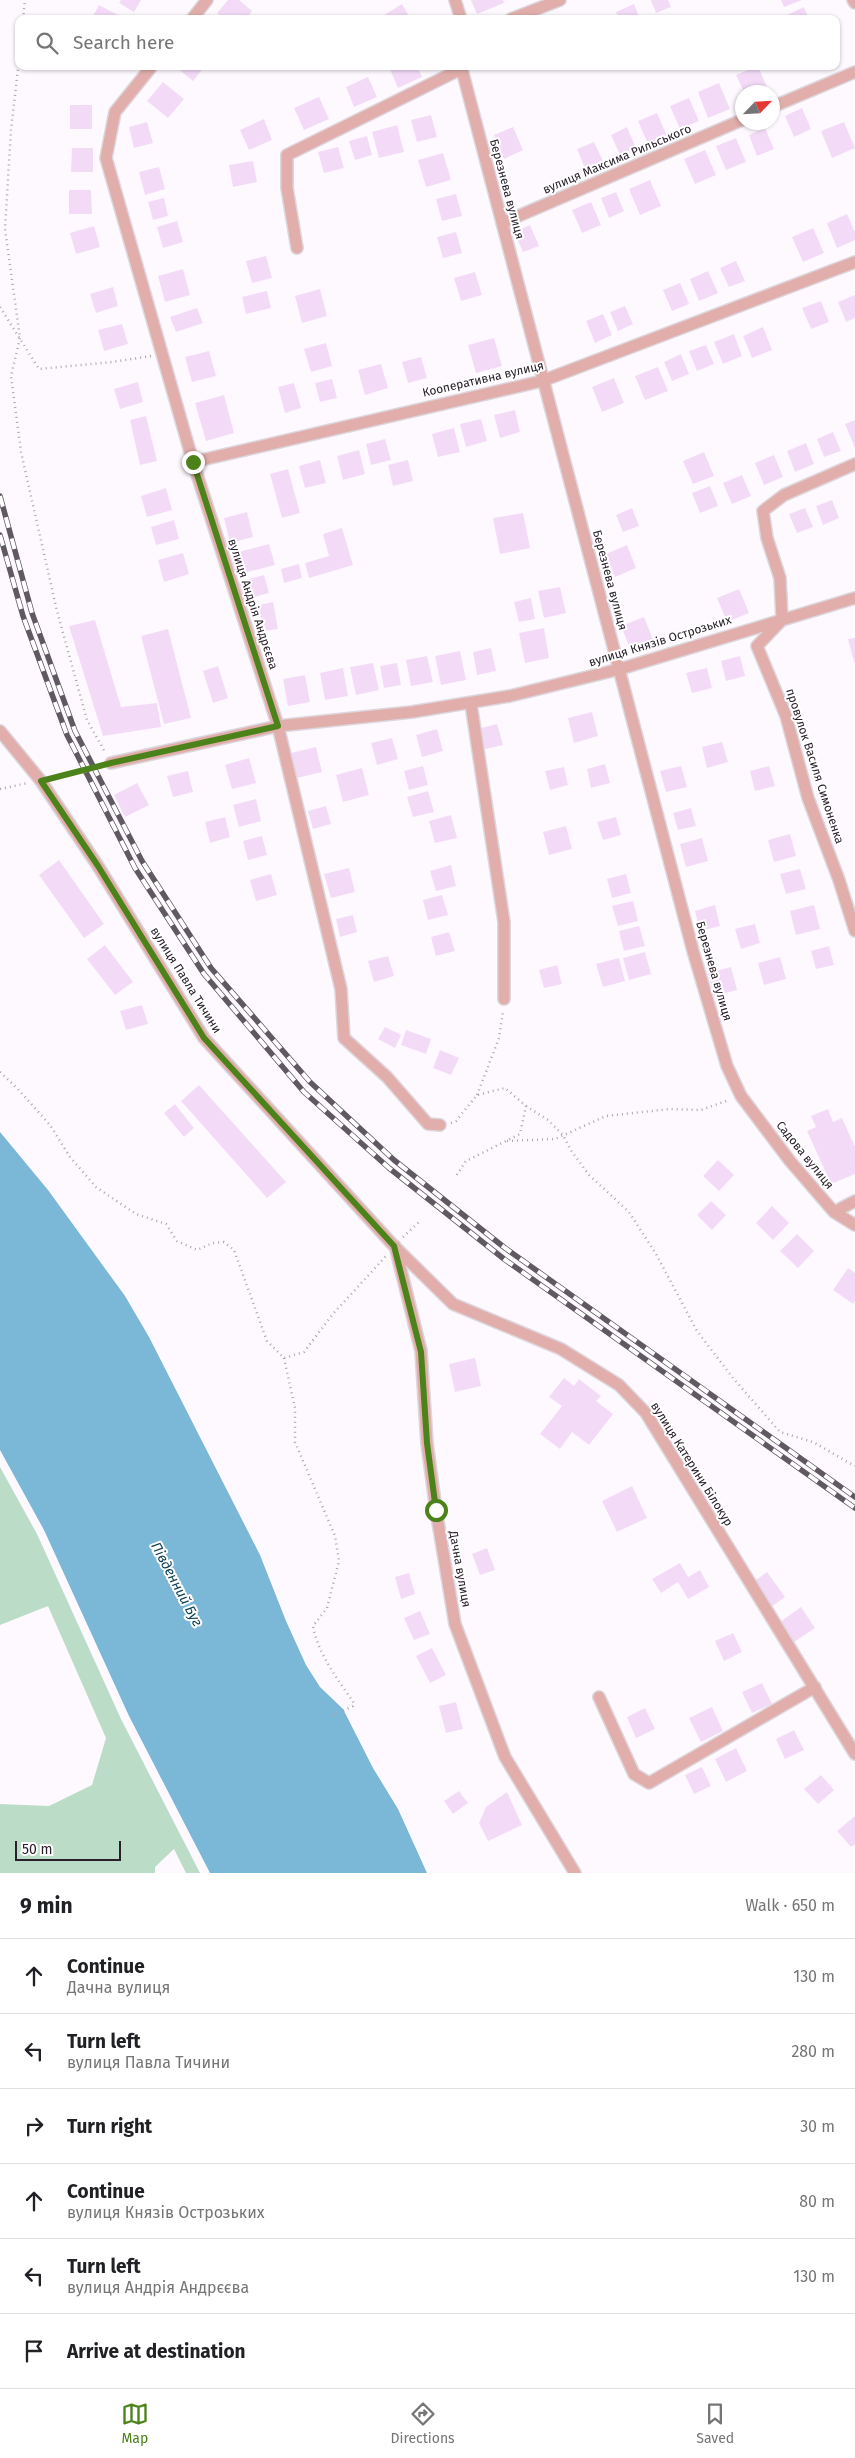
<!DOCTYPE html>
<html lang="en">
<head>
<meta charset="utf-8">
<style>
  body { margin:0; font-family:"Fira Sans",sans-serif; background:#f2f2f2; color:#202124 }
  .compass { position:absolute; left:735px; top:85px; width:45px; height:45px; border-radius:50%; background:#fff; box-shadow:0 1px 4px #0004; rotate:65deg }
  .scale { position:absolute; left:15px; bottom:12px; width:106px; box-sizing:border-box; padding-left:5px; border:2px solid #29202b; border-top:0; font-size:14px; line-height:18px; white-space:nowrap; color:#29202b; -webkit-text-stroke:4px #fff; paint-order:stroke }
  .stop { position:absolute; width:15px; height:15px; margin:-11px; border:4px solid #4c821a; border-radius:50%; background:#fff }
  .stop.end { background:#4c821a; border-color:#fff; box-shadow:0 1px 5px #0008 }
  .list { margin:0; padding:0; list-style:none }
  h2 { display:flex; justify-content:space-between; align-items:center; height:65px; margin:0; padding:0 20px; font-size:21px }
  h2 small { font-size:16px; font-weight:400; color:#757577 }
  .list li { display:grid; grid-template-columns:32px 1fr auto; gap:15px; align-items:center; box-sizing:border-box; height:75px; padding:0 20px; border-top:1px solid #e0e0e0 }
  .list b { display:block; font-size:19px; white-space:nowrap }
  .list p { margin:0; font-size:16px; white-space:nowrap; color:#757577 }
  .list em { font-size:16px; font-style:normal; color:#757577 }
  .icon { flex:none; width:28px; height:28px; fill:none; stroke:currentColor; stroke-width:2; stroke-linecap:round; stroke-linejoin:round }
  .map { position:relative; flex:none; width:855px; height:1873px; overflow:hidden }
  .search { position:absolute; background:#fff; box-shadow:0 1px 4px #0004; left:15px; right:15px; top:15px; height:55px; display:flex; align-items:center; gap:12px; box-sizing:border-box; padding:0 18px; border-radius:10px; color:#757577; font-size:19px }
  .sheet { height:515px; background:#fff }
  nav { display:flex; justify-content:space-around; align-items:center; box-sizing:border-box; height:70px; border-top:1px solid #e0e0e0; background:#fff; font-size:14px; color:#757577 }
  nav a { display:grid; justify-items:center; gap:2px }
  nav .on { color:#4c821a }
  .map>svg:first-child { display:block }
  .green { fill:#bbddc7 }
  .water { fill:#7bb7d7 }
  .building { fill:#f3dbf8 }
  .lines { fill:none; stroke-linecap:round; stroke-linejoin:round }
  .street-casing { stroke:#dcd6dd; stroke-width:14 }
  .path { stroke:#aca6ae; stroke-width:2.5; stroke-dasharray:1 4; stroke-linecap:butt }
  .street { stroke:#e2aeab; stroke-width:11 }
  .rail-casing { stroke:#605962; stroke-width:5.5 }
  .rail { stroke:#fff; stroke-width:4; stroke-dasharray:11; stroke-linecap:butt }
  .route { stroke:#4c821a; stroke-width:6 }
  .labels { text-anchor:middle; stroke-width:4; stroke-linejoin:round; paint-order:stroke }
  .street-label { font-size:12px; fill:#29202b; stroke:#fff }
  .water-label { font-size:14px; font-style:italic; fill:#0d4057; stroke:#fff }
</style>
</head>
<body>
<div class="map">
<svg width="855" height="1873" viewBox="0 0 855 1873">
  <rect width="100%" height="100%" fill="#fef9ff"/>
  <path class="green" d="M0 1467 37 1534 121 1719 200 1873H186L174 1849 155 1867V1873H0V1804L49 1806 92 1785 106 1738 48 1606 0 1625Z"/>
  <path class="water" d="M0 1132 48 1190 125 1296 149 1337 260 1555 286 1621 306 1665 320 1687 343 1709 373 1768 398 1809 427 1873H210L129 1716 44 1530 0 1450Z"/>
  <path class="building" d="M121 0H141L134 12 119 3Z
    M228 0H239L252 11 246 19H224L217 13Z
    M471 0H503L504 3 477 14Z
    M651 0H668L671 7 656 13Z
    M781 0H802L784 7Z
    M402 4 411 19H382L381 17Z
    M634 4 640 19H619L616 12Z
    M99 5 126 19 92 18Z
    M804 7 809 19H786L785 16Z
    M178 66H205L193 81 177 68Z
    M391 66H417L422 77 398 88 389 67Z
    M758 66 769 92H744L736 75Z
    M368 77 377 97 354 107 346 87Z
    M163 82 184 99 168 118 147 101Z
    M719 83 730 109 708 118 698 92Z
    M319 97 329 119 304 130 294 108Z
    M689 98 699 121 680 129 670 106Z
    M70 105H92V129H70Z
    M802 108 811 129 794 137 785 116Z
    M657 113 667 136 648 144 638 121Z
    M431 115 437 137 417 142 411 120Z
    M264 119 272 140 249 150 240 130Z
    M147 122 153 143 134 148 129 127Z
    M844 122 855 148 832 158 821 131Z
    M397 125 404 152 379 158 372 132Z
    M513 127 523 150 504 159 494 135Z
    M627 127 636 148 620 155 611 135Z
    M765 128 774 149 757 156 749 135Z
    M367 136 372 155 355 160 349 141Z
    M736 138 746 162 726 170 716 146Z
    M594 142 604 163 586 171 577 149Z
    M338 147 344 168 324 173 318 152Z
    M72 148H93V172H71Z
    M705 150 716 175 695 184 684 159Z
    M443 153 451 180 426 187 418 160Z
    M253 161 257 182 233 187 229 165Z
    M159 167 165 189 145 195 139 172Z
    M650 180 661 206 640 215 629 189Z
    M69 190H91L92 214H69Z
    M616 192 624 211 609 218 601 198Z
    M456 194 462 216 442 221 436 199Z
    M164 198 168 216 153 220 148 202Z
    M591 202 601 225 582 233 572 210Z
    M847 214 855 232V240L837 248 827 223Z
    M177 221 183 242 163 248 157 227Z
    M530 225 539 246 523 252 514 232Z
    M94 226 100 247 76 254 70 233Z
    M813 228 824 253 803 262 792 237Z
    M456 232 462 253 443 258 437 237Z
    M266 256 272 278 252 283 246 261Z
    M736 261 745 281 729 287 720 268Z
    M183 269 190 295 165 302 158 276Z
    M708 271 718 293 699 301 690 279Z
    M475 272 482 295 461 301 454 278Z
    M680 283 689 304 672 311 663 290Z
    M113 287 118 306 96 313 90 294Z
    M320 289 327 316 302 323 295 296Z
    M267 291 271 308 246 314 242 297Z
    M855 295V318L846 322 838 302Z
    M821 301 829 322 811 329 802 308Z
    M625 306 633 324 618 331 610 312Z
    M197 308 203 323 176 332 170 317Z
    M603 314 612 335 595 343 586 321Z
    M122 324 128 344 104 351 98 330Z
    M763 327 772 350 752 358 743 336Z
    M734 334 742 356 723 364 714 342Z
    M494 338 502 366 476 373 468 345Z
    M326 343 332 366 311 372 304 349Z
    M706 345 714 364 697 371 689 351Z
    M209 351 216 376 192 382 185 357Z
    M681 354 689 374 672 381 664 362Z
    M421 357 427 378 408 383 402 362Z
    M381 364 388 388 365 395 358 370Z
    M658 367 668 391 645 400 635 376Z
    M614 378 624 403 602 412 592 387Z
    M332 379 337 398 320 402 315 383Z
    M138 382 143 402 120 409 114 389Z
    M294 383 301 408 285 413 278 387Z
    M224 395 234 433 206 441 195 403Z
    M515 410 520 432 500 438 494 415Z
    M146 416 157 461 140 465 130 420Z
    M481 419 487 441 466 447 460 424Z
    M855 420V448L845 424Z
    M454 428 460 452 438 457 432 434Z
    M833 432 841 451 824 457 817 439Z
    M385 439 391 460 371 465 366 444Z
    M806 443 814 464 795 472 787 451Z
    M359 450 365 474 343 480 337 456Z
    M704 452 714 476 693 484 683 461Z
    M774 455 783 477 764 485 755 463Z
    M320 460 326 483 305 488 299 466Z
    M408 460 413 481 393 486 388 465Z
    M288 469 300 513 282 518 270 474Z
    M742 475 751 496 732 504 723 483Z
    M710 486 718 506 700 513 692 493Z
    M166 488 172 510 147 517 141 496Z
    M832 500 839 518 823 525 816 506Z
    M632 508 639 526 623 532 616 515Z
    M805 508 813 527 797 533 789 514Z
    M247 512 253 537 230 543 224 518Z
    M523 513 530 548 500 554 493 518Z
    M174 520 179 539 156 545 151 527Z
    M342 528 353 565 309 578 305 563 329 556 323 534Z
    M269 544 275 565 236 575 231 554Z
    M627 545 636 568 615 577 606 554Z
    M183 553 189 574 164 582 158 560Z
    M299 564 302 578 284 583 281 569Z
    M264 575 269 593 239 601 234 583Z
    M560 587 566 613 544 618 538 591Z
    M739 589 749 613 727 622 717 598Z
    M531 598 535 619 519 622 514 602Z
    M273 602 278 629 263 631 259 605Z
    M644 617 654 642 631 651 621 626Z
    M95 620 121 707 157 703 161 727 103 736 69 626Z
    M544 628 549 658 525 663 519 633Z
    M168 629 191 718 164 724 141 636Z
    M855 638V662H854L848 639Z
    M491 648 496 671 477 675 473 652Z
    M460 651 466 680 441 685 435 656Z
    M427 656 433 682 411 686 406 660Z
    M740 656 745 676 726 681 721 661Z
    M373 663 379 690 356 695 350 667Z
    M397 663 401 685 384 688 380 666Z
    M218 666 228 698 213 703 203 671Z
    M343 668 348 696 325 700 320 673Z
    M707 668 712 688 692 693 686 673Z
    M305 675 310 702 288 706 283 679Z
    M592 712 598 736 574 743 568 718Z
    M497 724 503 745 482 750 477 729Z
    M437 729 443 751 422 757 416 735Z
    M392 738 398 759 377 765 371 743Z
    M722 742 728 762 707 768 702 747Z
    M316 747 322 772 297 778 291 753Z
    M249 758 256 783 232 789 225 765Z
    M605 764 610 783 591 788 587 769Z
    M423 766 428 785 409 790 404 771Z
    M681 766 687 787 666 792 660 771Z
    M769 766 775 786 755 791 750 771Z
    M564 767 568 785 550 790 545 771Z
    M362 768 369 795 343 802 336 775Z
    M188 771 193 792 173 797 167 776Z
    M137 783 149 805 125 817 114 795Z
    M428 791 434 812 413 817 407 797Z
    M256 799 261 821 239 827 233 805Z
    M326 806 331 824 313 829 308 811Z
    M691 808 696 826 678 830 673 813Z
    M451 815 457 838 435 843 429 821Z
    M225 817 230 837 210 843 205 822Z
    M616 817 621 835 603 840 597 822Z
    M566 826 572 849 549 855 543 832Z
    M790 834 796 856 774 862 768 840Z
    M262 836 267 855 248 860 243 841Z
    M702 838 708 861 686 867 680 844Z
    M59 860 104 924 84 938 39 875Z
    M451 865 456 886 436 891 430 871Z
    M349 868 355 892 331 898 324 874Z
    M800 869 806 889 786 894 780 874Z
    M271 874 277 895 256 901 250 880Z
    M626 874 631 893 612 898 607 879Z
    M442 895 448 915 428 920 423 900Z
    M633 901 638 921 618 926 612 906Z
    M715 905 720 926 700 931 695 911Z
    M814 905 820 929 796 935 790 911Z
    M353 915 357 932 340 937 336 919Z
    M755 924 760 943 741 949 735 929Z
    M639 926 645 946 624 951 619 931Z
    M449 932 455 951 436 956 431 937Z
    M105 945 133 982 115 995 87 959Z
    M829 946 834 965 816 969 811 951Z
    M645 952 651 974 629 980 623 958Z
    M388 956 394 976 374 982 368 961Z
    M780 957 786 979 764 985 758 963Z
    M619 958 625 981 603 987 596 964Z
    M557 965 562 984 544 988 539 970Z
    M731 967 737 990 714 996 708 973Z
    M142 1005 148 1024 126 1030 120 1011Z
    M385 1027 401 1035 395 1048 378 1039Z
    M406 1030 431 1039 426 1054 401 1045Z
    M440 1050 459 1058 451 1075 433 1068Z
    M199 1085 286 1182 267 1198 181 1101Z
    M175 1104 194 1128 184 1137 164 1113Z
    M828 1109 833 1122 842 1118 855 1147V1174L831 1184 807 1131 816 1127 811 1116Z
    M718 1160 734 1175 719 1191 703 1176Z
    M711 1201 726 1215 712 1230 697 1215Z
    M772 1206 789 1223 773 1240 756 1223Z
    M797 1234 814 1251 798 1268 780 1251Z
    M848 1268 855 1273V1300L853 1304 833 1290Z
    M475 1358 481 1386 455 1392 449 1364Z
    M564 1378 574 1386 579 1379 601 1396 596 1401 613 1414 589 1445 572 1432 560 1449 540 1434 562 1406 549 1397Z
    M632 1486 647 1518 617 1532 602 1501Z
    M487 1548 495 1570 480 1575 472 1554Z
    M680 1563 688 1577 700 1570 709 1587 688 1599 678 1582 661 1593 652 1579Z
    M767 1572 785 1597 771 1607 753 1582Z
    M409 1573 415 1594 401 1599 395 1577Z
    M801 1607 815 1628 794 1642 780 1622Z
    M420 1611 430 1634 414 1640 404 1618Z
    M733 1633 742 1652 724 1661 715 1641Z
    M432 1648 446 1675 430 1683 416 1656Z
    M762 1683 772 1704 752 1713 742 1692Z
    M456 1702 463 1729 446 1733 439 1706Z
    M712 1707 723 1731 701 1742 689 1718Z
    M645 1708 655 1729 636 1738 627 1717Z
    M794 1730 804 1750 785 1759 776 1739Z
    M736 1748 747 1771 726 1782 715 1759Z
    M702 1767 711 1786 694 1794 685 1775Z
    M821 1775 834 1790 818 1804 804 1789Z
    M459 1791 468 1803 453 1814 444 1801Z
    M507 1792 522 1825 488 1841 479 1823 486 1807Z
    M855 1816V1844L851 1847 837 1831Z"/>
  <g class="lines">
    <defs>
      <path id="street" d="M455 0 461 19
        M853 0 855 3
        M192 19 207 0
        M511 19 560 0
        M152 66 115 112 106 158 193 462 278 726 341 989 344 1038 387 1077 428 1124 440 1125
        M461 66 693 951 727 1066 741 1096 790 1161 834 1212 855 1225
        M772 107 855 72
        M502 223 742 120
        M297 248 287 188V155L461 69
        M193 462 542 381 855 262
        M782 619 780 578 767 538 763 511 784 495 855 464
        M781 621 757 646 786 716 808 798 839 880 855 931
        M471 704 504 922V999
        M0 731 41 781 98 866 204 1038 394 1246 453 1304 561 1349 619 1385 646 1413 855 1754
        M111 763 278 726 412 712 510 696 620 669 855 598
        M834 1212 855 1201
        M395 1246 421 1351 427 1443 436 1510 455 1624 505 1757 575 1873
        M599 1697 634 1774 649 1783 815 1687"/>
    </defs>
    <use href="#street" class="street-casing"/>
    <path class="path" d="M23 19 25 0
      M19 60 11 130 5 229 20 338 11 376 21 452 57 611 87 720 105 752
      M0 307 39 369 112 362 151 356
      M53 778 101 766
      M0 789 28 783
      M0 1072 17 1088 50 1125 70 1157 96 1187 136 1214 166 1224 177 1241 197 1250 213 1243 224 1242 234 1250 267 1341 284 1358 304 1352 332 1315 386 1256
      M477 1095 499 1038 503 1011
      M526 1106 548 1120 563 1135 570 1149 589 1175 629 1212 656 1254 697 1331 733 1378 780 1432 813 1442 855 1466
      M451 1123 456 1121 477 1095 505 1088 526 1106 520 1134 466 1161 456 1176
      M507 1141 555 1139 606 1116 670 1109 701 1110 729 1100
      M403 1237 419 1222
      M284 1358 295 1408V1442L335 1536 339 1561 327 1608 313 1626C318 1654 338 1680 354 1703L353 1706 333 1716"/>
    <use href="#street" class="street"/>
    <defs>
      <path id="rail" d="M0 496 32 613 75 731 142 861 211 968 310 1082 394 1160 505 1248 855 1497
        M0 535 23 616 67 735 135 868 204 974 304 1092 389 1168 504 1259 855 1508"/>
    </defs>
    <use href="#rail" class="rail-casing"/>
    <use href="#rail" class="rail"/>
  </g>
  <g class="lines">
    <path class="route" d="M193 462 278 726 111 763 41 781 98 866 204 1038 394 1246 421 1352 427 1443 436 1510"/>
  </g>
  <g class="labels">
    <g class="street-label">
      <text transform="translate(617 159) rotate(-23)" y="4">вулиця Максима Рильського</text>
      <text transform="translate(507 189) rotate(75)" y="4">Березнева вулиця</text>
      <text transform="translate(483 379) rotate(-13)" y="4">Кооперативна вулиця</text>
      <text transform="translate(610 580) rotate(75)" y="4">Березнева вулиця</text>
      <text transform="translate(253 604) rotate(72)" y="4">вулиця Андрія Андрєєва</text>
      <text transform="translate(660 641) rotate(-17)" y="4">вулиця Князів Острозьких</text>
      <text transform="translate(815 766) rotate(72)" y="4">провулок Василя Симоненка</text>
      <text transform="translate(714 971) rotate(74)" y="4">Березнева вулиця</text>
      <text transform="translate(186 980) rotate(58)" y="4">вулиця Павла Тичини</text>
      <text transform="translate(805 1155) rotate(51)" y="4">Садова вулиця</text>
      <text transform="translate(692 1464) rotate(58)" y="4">вулиця Катерини Білокур</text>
      <text transform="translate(460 1569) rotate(80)" y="4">Дачна вулиця</text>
    </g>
    <g class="water-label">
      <text transform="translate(177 1584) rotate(62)" y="5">Південний Буг</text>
    </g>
  </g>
</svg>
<svg class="compass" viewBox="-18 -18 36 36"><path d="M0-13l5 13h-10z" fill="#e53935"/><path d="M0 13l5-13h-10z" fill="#757577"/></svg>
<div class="scale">50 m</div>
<div class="stop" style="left:436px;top:1510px"></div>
<div class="stop end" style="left:193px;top:462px"></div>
<div class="search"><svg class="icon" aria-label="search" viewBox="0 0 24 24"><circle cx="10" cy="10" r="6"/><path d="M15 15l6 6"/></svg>Search here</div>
</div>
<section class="sheet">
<h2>9 min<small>Walk · 650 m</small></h2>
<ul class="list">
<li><svg class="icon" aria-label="ahead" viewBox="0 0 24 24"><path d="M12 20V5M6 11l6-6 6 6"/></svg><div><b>Continue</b><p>Дачна вулиця</p></div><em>130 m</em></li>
<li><svg class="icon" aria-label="left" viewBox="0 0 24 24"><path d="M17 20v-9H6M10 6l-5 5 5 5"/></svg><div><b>Turn left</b><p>вулиця Павла Тичини</p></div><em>280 m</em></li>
<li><svg class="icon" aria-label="right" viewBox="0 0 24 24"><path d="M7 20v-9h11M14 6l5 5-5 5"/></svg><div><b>Turn right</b></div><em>30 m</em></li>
<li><svg class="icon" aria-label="ahead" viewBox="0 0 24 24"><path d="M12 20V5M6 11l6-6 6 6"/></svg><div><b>Continue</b><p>вулиця Князів Острозьких</p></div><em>80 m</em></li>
<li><svg class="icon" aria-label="left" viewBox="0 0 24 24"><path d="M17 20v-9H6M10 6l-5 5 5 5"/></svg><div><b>Turn left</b><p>вулиця Андрія Андрєєва</p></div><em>130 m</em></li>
<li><svg class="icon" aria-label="arrive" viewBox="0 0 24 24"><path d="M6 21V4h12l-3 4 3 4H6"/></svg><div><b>Arrive at destination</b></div></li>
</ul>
</section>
<nav>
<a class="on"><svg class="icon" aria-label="map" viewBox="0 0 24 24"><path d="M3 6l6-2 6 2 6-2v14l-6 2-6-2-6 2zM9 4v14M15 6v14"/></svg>Map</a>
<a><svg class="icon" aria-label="directions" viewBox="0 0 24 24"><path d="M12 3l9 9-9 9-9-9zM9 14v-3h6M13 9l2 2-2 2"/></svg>Directions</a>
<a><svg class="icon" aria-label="saved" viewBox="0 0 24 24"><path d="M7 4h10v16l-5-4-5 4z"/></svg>Saved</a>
</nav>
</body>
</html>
